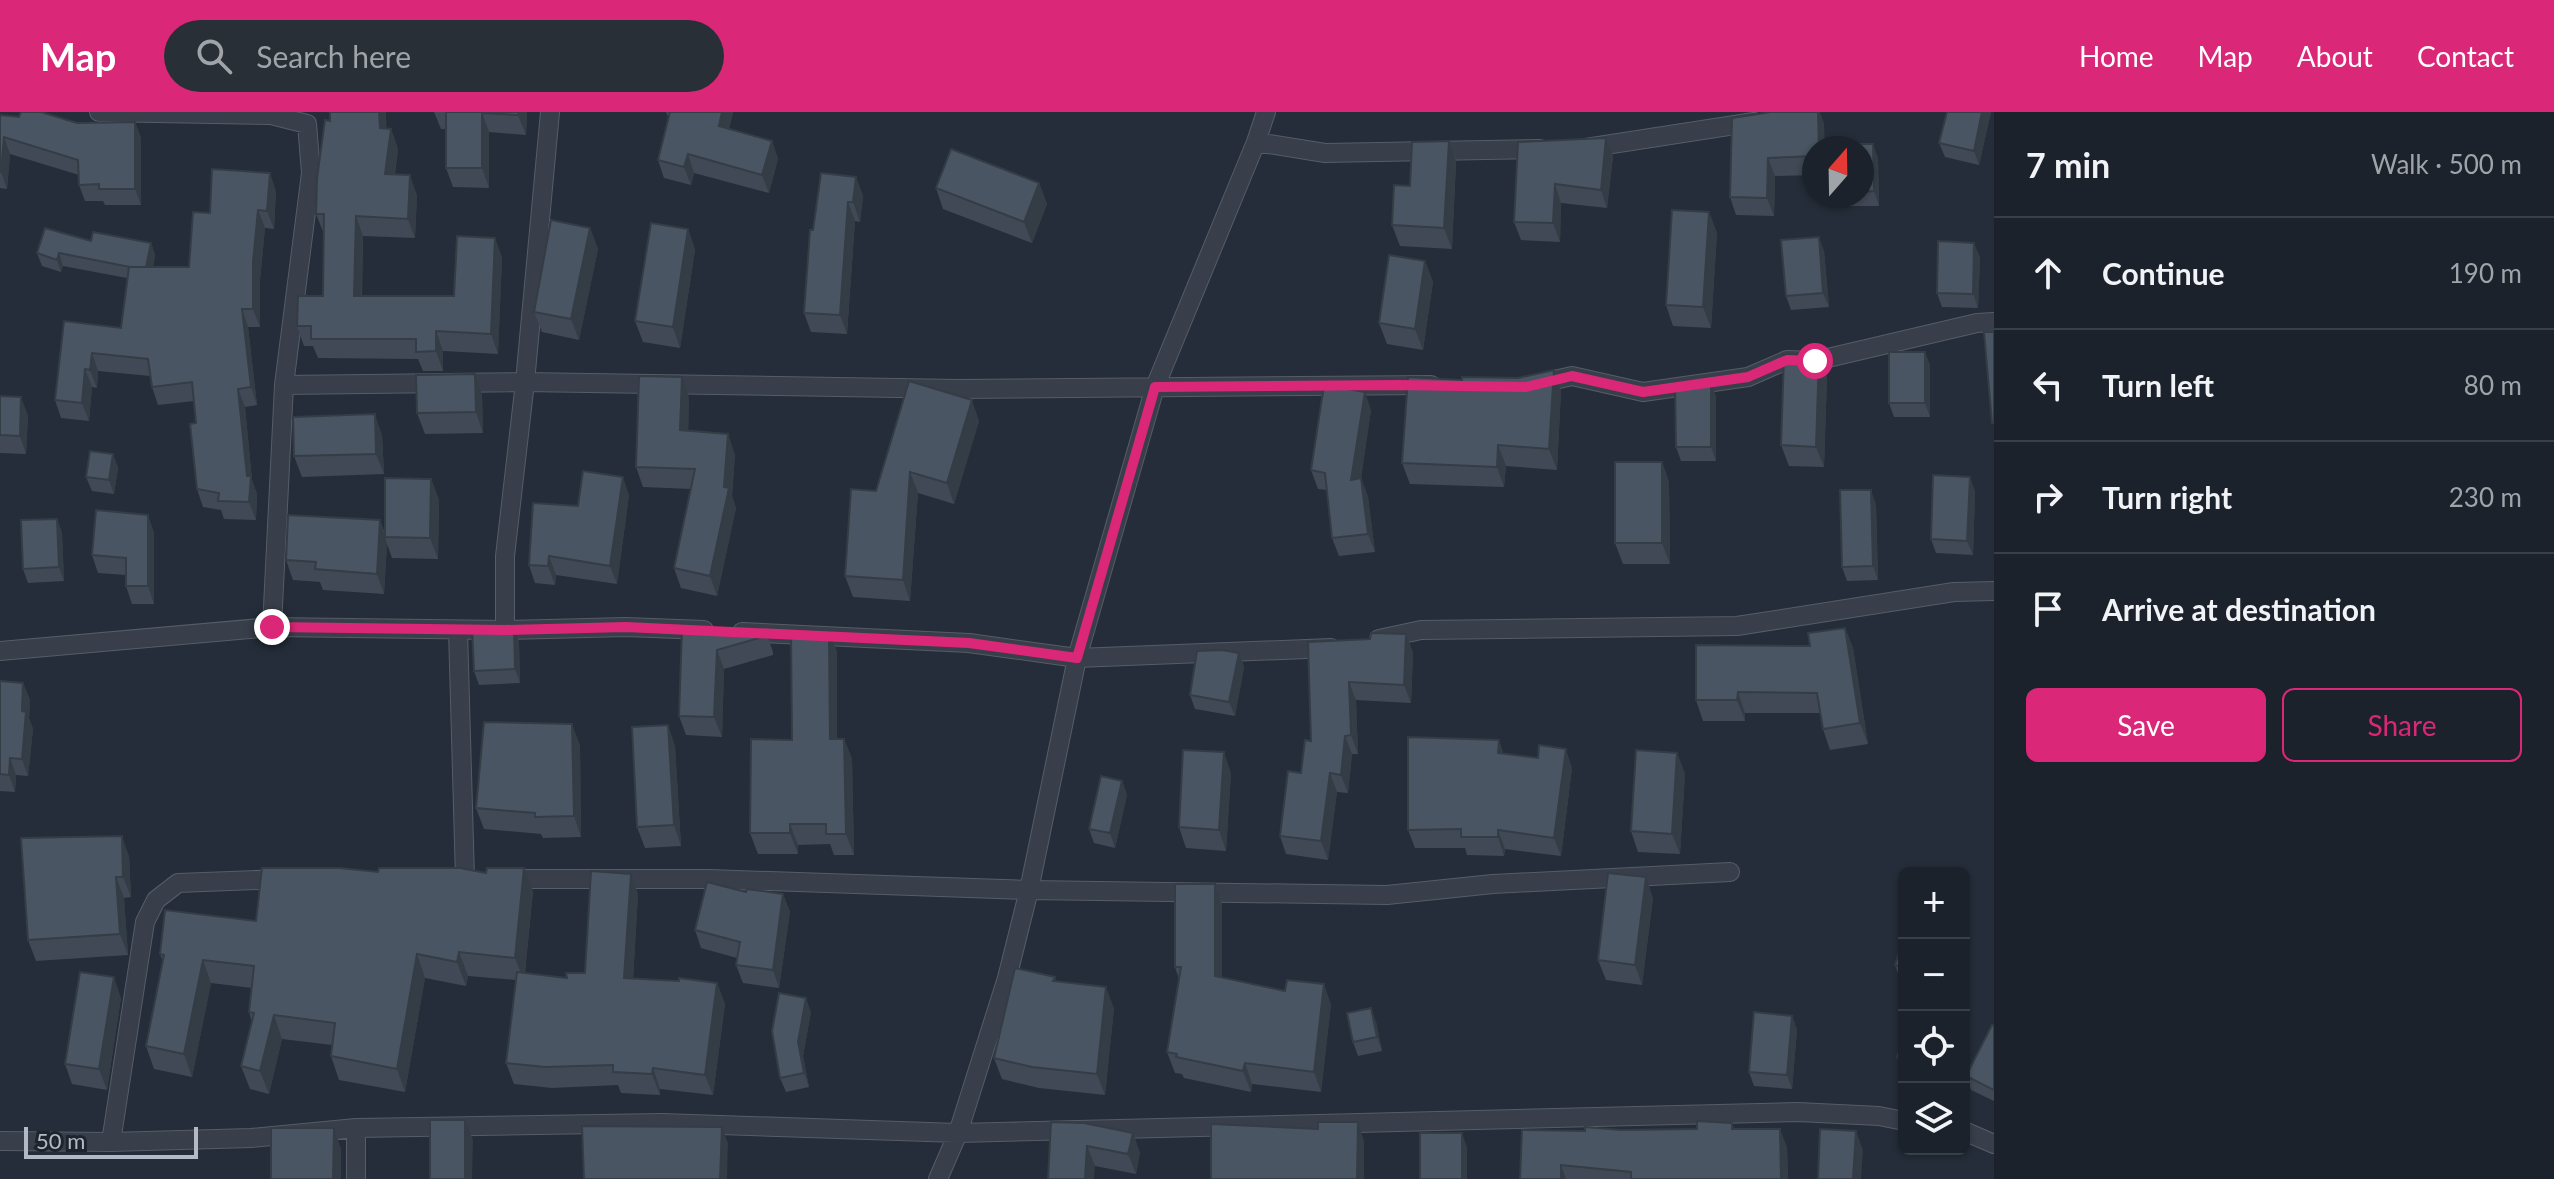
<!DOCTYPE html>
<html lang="en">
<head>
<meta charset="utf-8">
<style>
  body { margin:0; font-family:Lato,sans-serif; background:#282f37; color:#f1f3f6 }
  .controls { position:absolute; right:24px; bottom:24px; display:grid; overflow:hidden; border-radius:12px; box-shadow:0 2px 6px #0004 }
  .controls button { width:72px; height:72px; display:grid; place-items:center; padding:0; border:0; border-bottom:2px solid #393f47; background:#1b222b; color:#f1f3f6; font:40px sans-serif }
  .compass { position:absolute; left:1802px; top:24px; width:72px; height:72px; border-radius:50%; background:#1b222b; box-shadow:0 2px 6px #0004; rotate:20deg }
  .scale { position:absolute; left:24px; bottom:20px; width:174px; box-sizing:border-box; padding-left:8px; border:4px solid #b3bac5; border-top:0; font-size:22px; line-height:28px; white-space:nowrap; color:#b3bac5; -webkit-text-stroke:6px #1d242e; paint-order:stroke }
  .stop { position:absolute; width:24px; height:24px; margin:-18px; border:6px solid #db2777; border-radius:50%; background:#fff }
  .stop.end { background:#db2777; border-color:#fff; box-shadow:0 2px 8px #0008 }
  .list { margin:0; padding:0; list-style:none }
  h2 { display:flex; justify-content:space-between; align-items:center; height:104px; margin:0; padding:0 32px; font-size:34px }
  h2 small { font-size:26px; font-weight:400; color:#a0a4a9 }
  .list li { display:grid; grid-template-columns:52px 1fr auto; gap:24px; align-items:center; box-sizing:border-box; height:112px; padding:0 32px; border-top:2px solid #393f47 }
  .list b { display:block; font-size:30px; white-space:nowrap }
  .list em { font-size:26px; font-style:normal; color:#a0a4a9 }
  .actions { display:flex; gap:16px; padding:24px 32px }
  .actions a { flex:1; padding:18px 0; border:2px solid #db2777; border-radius:12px; text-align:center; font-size:28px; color:#db2777 }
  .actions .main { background:#db2777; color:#fff }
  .icon { flex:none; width:44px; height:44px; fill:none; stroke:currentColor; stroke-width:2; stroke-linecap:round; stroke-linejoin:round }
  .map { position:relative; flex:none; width:1994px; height:1067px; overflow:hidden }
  header { display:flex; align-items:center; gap:48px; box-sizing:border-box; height:112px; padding:0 40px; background:#db2777; color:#fff }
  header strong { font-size:38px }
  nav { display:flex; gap:44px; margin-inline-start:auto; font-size:28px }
  .search { width:560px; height:72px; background:#282f37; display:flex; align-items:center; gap:20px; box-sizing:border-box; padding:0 28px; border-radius:44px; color:#a0a4a9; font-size:30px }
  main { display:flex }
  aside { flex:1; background:#1b222b }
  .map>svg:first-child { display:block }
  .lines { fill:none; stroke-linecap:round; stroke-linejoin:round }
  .minor-casing { stroke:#565d68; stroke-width:20 }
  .minor { stroke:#383f4a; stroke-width:18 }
  .wall { fill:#404955 }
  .shaded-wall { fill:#343c45 }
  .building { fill:#4a5563; stroke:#343c45; stroke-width:2 }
  .route { stroke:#db2777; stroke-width:10 }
</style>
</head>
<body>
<header>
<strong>Map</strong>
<div class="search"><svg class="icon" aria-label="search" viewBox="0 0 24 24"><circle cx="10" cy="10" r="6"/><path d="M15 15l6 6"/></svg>Search here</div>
<nav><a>Home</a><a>Map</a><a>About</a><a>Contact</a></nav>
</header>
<main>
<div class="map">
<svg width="1994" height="1067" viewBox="0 0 1994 1067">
  <rect width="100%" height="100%" fill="#242d39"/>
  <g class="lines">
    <defs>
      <path id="minor" d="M99 0 271 3 307 12 311 61 284 273 272 515
        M1256 30 1325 41 1540 37
        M1586 36 1754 10
        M284 273 525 270 959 277 1431 273
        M1533 273 1572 264 1643 280 1748 265 1787 248 1815 249 1977 211 1994 210
        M458 518 465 767
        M505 518V444L525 270 550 0
        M742 520 969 531 1077 546 1331 536
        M1379 527 1421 518 1737 514 1954 480 1994 479
        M0 539 272 515 505 518 626 515 704 518
        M505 767H709L1029 778 1387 783 1493 772 1730 760
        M356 1016V1067
        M1964 1019 1994 1032
        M0 1029 111 1030 251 1026 356 1016 662 1011 958 1021 1798 1000 1879 1004 1904 1009
        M111 1030 145 810 156 788 178 771 284 767
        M938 1067 958 1021 1007 866 1029 778 1077 546 1155 275 1256 30 1266 0"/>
    </defs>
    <use href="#minor" class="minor-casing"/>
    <use href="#minor" class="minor"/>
  </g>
  <path class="wall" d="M330 0H386V17H391L398 37 395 62 417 83 415 126 363 124 362 184H454L495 126 502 146 498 242 443 239V259H423L418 247 318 246 313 234H304L297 214 323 184 324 122 316 102 330 9Z
    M434 0H527L526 23 489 20V76L453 75 446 56V17H441Z
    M666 0H733L729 17 772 29 778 47 769 81 694 61 691 73 664 66 658 48 669 7Z
    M1991 0 1979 53 1945 45 1939 31Z
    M0 3 77 11 135 10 141 26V93H105L103 89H85L79 73V63L10 42 7 77 0 76Z
    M1732 6 1824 11 1814 36V63L1775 64 1774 104 1736 103 1730 85Z
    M1606 26 1613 44 1607 96 1561 91 1560 130 1521 128 1514 110Z
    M1449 29 1456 50 1452 137 1400 134 1392 113 1410 74Z
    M1862 36 1878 46 1879 94H1840L1837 84H1862Z
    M856 65 863 84 860 110 855 109 847 222 811 220 804 201 813 118Z
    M1039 71 1047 92 1032 131 943 97 936 76Z
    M276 79 274 117 265 116 260 168V215H248L257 293 245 295 252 368 257 382 256 408 224 407 221 398 203 395 197 377 196 311 194 289 158 293 152 275 150 264 98 259 97 276 92 275 89 309 61 306 55 288 64 209 121 216 127 166 63 154 61 160 42 154 37 141 91 129 151 131 155 143 153 155H189L210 101Z
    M1709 100 1717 121 1711 216 1673 214 1666 193Z
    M590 116 598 137 579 228 542 220 534 200Z
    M688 117 695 138 680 236 643 230 635 209Z
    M1824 139 1829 195 1791 198 1786 184Z
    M1980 145 1978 196 1942 195 1937 181Z
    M1425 149 1433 170 1423 238 1387 232 1379 211Z
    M1925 240 1930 254V305H1894L1889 291Z
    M1554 258 1561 279 1557 358 1506 354 1504 375 1410 372 1402 351 1462 268 1518 266Z
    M1827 265 1824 355 1789 354 1781 333Z
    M482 283 483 321 425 322 417 301Z
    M0 284 28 303 26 342 0 341Z
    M1716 284V349H1681L1676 335Z
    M689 285 688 319 735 342 732 384 736 396 717 484 681 476 674 456 691 377 643 375 636 355Z
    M1371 298 1361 366 1368 385 1375 440 1339 444 1332 426 1327 378 1318 377 1311 358Z
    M979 309 954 392 918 381 910 489 853 485 845 464 876 379Z
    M382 323 384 362 302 365 294 344Z
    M113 342 118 356 114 382 92 379 86 365Z
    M1662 350 1669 370 1670 452H1623L1615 431Z
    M431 367 439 388 438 447 392 446 387 432 384 482 323 478 320 470 293 468 286 448 380 408 385 422Z
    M1975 379 1973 443 1936 441 1931 427Z
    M629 383 617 472 556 463 555 473 535 471 529 453 578 394Z
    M1876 392 1878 468 1847 469 1842 455Z
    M57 407 62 421 64 469 28 471 23 457Z
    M154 420V492H132L126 474V463L98 461 92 443Z
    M514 516 519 530 520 571 479 573 474 559Z
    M1845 516 1853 536 1868 632 1830 638 1823 617 1820 601H1745V609H1703L1696 588Z
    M682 517 766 520 773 540V543L724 557 722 625 686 623 679 604Z
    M829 520 837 540V627H844L852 647 854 743H834L830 732 798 733V742H758L750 721 792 628Z
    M1406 522 1413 541 1411 591 1356 588 1358 642H1352L1348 681 1337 680 1328 748 1286 742 1280 724 1311 629 1370 527Z
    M1239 541 1244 555 1235 604 1195 597 1190 583Z
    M0 569 23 571 30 588 29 606 33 617 28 664 16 663 15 680 0 679Z
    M1499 628 1503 641 1572 656 1561 744 1505 737 1504 744 1467 743 1465 736H1415L1408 718Z
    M580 633 581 725 543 726 541 722 484 717 476 696Z
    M675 634 681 734 645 736 637 715Z
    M1677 641 1685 662 1680 742 1638 740 1631 719Z
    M1231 661 1226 739 1186 736 1179 715Z
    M1122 669 1127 683 1115 736 1094 731 1089 717Z
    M129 744 131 785 124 786 128 843 36 849 28 828Z
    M1215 772 1222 793V865L1331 892 1321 980 1252 972 1251 980 1184 966 1182 962 1175 961 1167 940 1179 867 1175 855Z
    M533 779 525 861 567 866 585 861 638 782 633 867 717 871 725 892 713 983 660 977V983L621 981 618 973 552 976 514 972 506 951 516 868 468 864 466 874 425 866 405 980 339 968 331 944 332 933 282 927 269 982 250 977 241 954 252 910 249 900 252 876 211 871 192 965 154 957 146 934 163 850 160 842 256 809Z
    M746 780 783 782 790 800 779 876 743 871 736 853 737 846 701 836 695 818Z
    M1653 786 1642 873 1606 868 1598 848Z
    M1895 853 1904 856V874L1902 873Z
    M1055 865 1056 870 1114 896 1105 983 1039 976 1002 967 994 946Z
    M121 886 107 978 72 972 65 952Z
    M811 900 803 944 809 975 786 980 780 966Z
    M1792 904 1797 918 1792 977 1754 974 1749 960Z
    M1376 910 1382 939 1358 944 1353 930Z
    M1994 914V989L1971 978 1966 964Z
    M1904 926V960H1902L1897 945Z
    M1051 1010 1133 1021 1140 1041 1136 1062 1095 1054Z
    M1732 1011 1734 1017 1787 1035 1788 1067H1520L1585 1019 1697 1017Z"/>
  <path class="shaded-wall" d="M379 0H386L387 35 380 16Z
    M519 0H527L526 23 518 3Z
    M722 0H733L725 33 719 14Z
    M1818 0H1820L1824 11 1825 36H1819Z
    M1982 0H1991L1979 53 1974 39Z
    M482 1 489 20V76L482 56Z
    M135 10 141 26V93L135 77Z
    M391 17 398 37 392 81 385 62Z
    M4 25 10 42 7 77 1 60Z
    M1606 26 1613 44 1607 96 1601 78Z
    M772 29 778 47 769 81 762 63Z
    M1449 29 1456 50 1452 137 1444 116Z
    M1873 32 1878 46 1879 94 1874 79Z
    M688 42 694 61 691 73 684 55Z
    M1768 46 1775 64 1774 104 1767 86Z
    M270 61 276 79 274 117 267 99Z
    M410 63 417 83 415 126 408 107Z
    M856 65 863 84 860 110 853 90Z
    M1039 71 1047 92 1032 131 1024 110Z
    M1555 72 1561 91 1560 130 1553 111Z
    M848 90 855 109 847 222 840 203Z
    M258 98 265 116 260 168V215L253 197V150Z
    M1709 100 1717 121 1711 216 1703 195Z
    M356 104 363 124 361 204 354 184Z
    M590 116 598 137 579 228 571 207Z
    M688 117 695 138 680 236 673 215Z
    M1819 125 1824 139 1829 195 1823 181Z
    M495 126 502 146 498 242 491 222Z
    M151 131 155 143 150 170 146 158Z
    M1974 131 1980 145 1978 196 1973 182Z
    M59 141 63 154 61 160 57 148Z
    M1425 149 1433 170 1423 238 1415 217Z
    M242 197 248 215 257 293 251 275Z
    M436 219 443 239V259L436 239Z
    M1925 240 1930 254V305L1925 291Z
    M92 241 98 259 97 276 90 258Z
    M1819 244 1827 265 1824 355 1816 335Z
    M85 257 92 275 89 309 82 291Z
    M1554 258 1561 279 1557 358 1549 337Z
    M475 262 482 283 483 321 476 300Z
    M682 265 689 285 688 338 680 318Z
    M1711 270 1716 284V349L1711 335Z
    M238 277 245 295 252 368 257 382 256 408 249 390Z
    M1365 280 1371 298 1358 386 1351 368Z
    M21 285 28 303 26 342 20 324Z
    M972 288 979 309 954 392 947 371Z
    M375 302 382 323 384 362 376 342Z
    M728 322 735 342 732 384 736 396 717 484 710 464 724 375Z
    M1498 333 1506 354 1504 375 1497 355Z
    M113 342 118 356 114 382 109 368Z
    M1662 350 1669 370 1670 452 1662 431Z
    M910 360 918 381 910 489 903 468Z
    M623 365 629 383 617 472 610 454Z
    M1970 365 1975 379 1973 443 1967 429Z
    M1361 366 1368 385 1375 440 1368 422Z
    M431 367 439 388 438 447 430 426Z
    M1871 378 1876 392 1878 468 1873 454Z
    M148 403 154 420V492L148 474Z
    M57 407 62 421 64 469 59 455Z
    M380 408 387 432 384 482 377 462Z
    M549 444 556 463 555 473 548 454Z
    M514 516 519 530 520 571 515 557Z
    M1845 516 1853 536 1868 632 1860 611Z
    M829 520 837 540V648L830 627Z
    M1406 522 1413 541 1411 591 1404 573Z
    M717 538 724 557 722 625 714 605Z
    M1239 541 1244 555 1235 604 1229 590Z
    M1349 570 1356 588 1358 642 1351 623Z
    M23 571 30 588 29 606 33 617 28 664 22 647Z
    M1738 580 1745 601V609L1737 588Z
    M572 612 580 633 581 725 574 704Z
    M668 613 675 634 681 734 674 713Z
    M1345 624 1352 642 1348 681 1341 663Z
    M844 627 852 647 854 743 846 722Z
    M1499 628 1505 647 1498 641Z
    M1566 637 1572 656 1561 744 1554 726Z
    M1224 640 1231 661 1226 739 1219 718Z
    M1677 641 1685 662 1680 742 1672 722Z
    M10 646 16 663 15 680 9 663Z
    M1330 661 1337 680 1328 748 1321 729Z
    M1122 669 1127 683 1115 736 1110 721Z
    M790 712 798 733V742L790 721Z
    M1498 718 1505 737 1504 744 1498 725Z
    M122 724 129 744 131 785 123 765Z
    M524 756 533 779 524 869 515 846Z
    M631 762 638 782 632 887 624 866Z
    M116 765 124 786 128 843 120 822Z
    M1646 765 1653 786 1642 873 1635 853Z
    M1215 772 1222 793V884L1215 864Z
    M783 782 790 800 779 876 773 858Z
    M459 840 468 864 466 874 457 850Z
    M417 842 425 866 405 980 397 957Z
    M203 848 211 871 192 965 184 942Z
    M114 865 121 886 107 978 99 957Z
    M717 871 725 892 713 983 705 963Z
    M1324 872 1331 892 1321 980 1314 960Z
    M1106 875 1114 896 1105 983 1097 962Z
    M806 886 811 900 803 944 809 975 804 961 798 930Z
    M1371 896 1376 910 1382 939 1377 925Z
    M274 903 282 927 269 982 260 959Z
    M1792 904 1797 918 1792 977 1787 963Z
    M1245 951 1252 972 1251 980 1243 959Z
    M653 956 660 977V983L652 962Z
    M465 1008 473 1028 472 1067H465Z
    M1358 1010 1364 1029V1067H1357Z
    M722 1015 728 1031 727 1067H720Z
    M334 1016 341 1037V1067H333Z
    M1780 1017 1787 1035 1788 1067H1781Z
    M1856 1019 1863 1038 1861 1067H1853Z
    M1133 1021 1140 1041 1136 1062 1128 1042Z
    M1462 1021 1467 1035V1067H1462Z
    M1087 1034 1095 1054 1094 1067H1085Z
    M1561 1053 1566 1067H1561Z"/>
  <path class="building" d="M21 0H41L77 11 135 10V77H99V72L79 73 78 48 4 25 1 60H0V3L19 5Z
    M330 0H379L380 16 391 17 385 62 410 63 408 107 356 104 354 184H454L457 124 495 126 491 222 436 219V239L416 240V227H311V214H297L298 184H323L324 102H316L317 66 325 8 330 9Z
    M446 0H519L518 3 482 1V56H446Z
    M668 0H722L719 14 772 29 762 63 688 42 684 55 658 48 670 0Z
    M1771 0H1818L1819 36H1814V44L1768 46 1767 86 1730 85 1732 6Z
    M1947 0H1982L1974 39 1939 31Z
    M1606 26 1601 78 1555 72 1553 111 1514 110 1518 30Z
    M1449 29 1444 116 1392 113 1394 73 1410 74 1412 30Z
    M1835 32H1873L1874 79 1862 80V36H1835Z
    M951 37 1039 71 1024 110 936 76Z
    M212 57 270 61 267 99 258 98 253 150V197H242L251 275 238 277 247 364H251L249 390 218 389 219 381 197 377 190 312 196 311 192 270 152 275 148 247 92 241 90 258 85 257 82 291 55 288 64 209 121 216 129 155H189L193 100 210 101Z
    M821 61 856 65 853 90H848L840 203 804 201 810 118H813Z
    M1672 98 1709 100 1703 195 1666 193Z
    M551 108 590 116 571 207 534 200Z
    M651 111 688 117 673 215 635 209Z
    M45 116 91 129 93 120 151 131 146 155H130L59 141 57 148 37 141Z
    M1819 125 1823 181 1786 184 1781 128Z
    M1938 129 1974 131 1973 182 1937 181Z
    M1389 143 1425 149 1415 217 1379 211Z
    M1984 220H1994V311H1992Z
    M1889 240H1925V291H1889Z
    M1784 243 1819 244 1816 335 1781 333Z
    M1554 258 1549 337 1498 333 1497 355 1402 351 1408 265 1462 268V265L1518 266Z
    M475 262 476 300 417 301 416 263Z
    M639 264 682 265 680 318 728 322 724 375 729 376 710 464 674 456 695 357 636 355Z
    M909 269 972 288 947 371 910 360 903 468 845 464 851 377 876 379Z
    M1711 270V335H1676L1675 273Z
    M1324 273 1365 280 1351 368 1361 366 1368 422 1332 426 1325 361 1311 358Z
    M0 284 21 285 20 324 0 323Z
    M375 302 376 342 294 344 293 305Z
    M90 339 113 342 109 368 86 365Z
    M1615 350H1662V431H1615Z
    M583 359 623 365 610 454 549 444 548 454 529 453 533 391 578 394Z
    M1933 363 1970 365 1967 429 1931 427Z
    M385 366 431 367 430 426 385 425Z
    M1840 378H1871L1873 454 1842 455Z
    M96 398 148 403V474H126V446L92 443Z
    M288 403 380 408 377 462 315 457 316 450 286 448Z
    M57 407 59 455 23 457 21 408Z
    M472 516H514L515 557 474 559Z
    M1845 516 1860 611 1823 617 1817 581 1738 580 1737 588H1696V533L1810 534 1808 521Z
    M682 517 766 520V524L717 538 714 605 679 604Z
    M791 520H829L830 627H844L846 722H826V712H790V721H750L751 627 792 628Z
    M1371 521 1406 522 1404 573 1349 570 1351 623 1345 624 1341 663 1330 661 1321 729 1280 724 1288 659 1301 661 1305 628 1311 629 1308 530 1370 527Z
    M1222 538 1239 541 1229 590 1190 583 1197 539Z
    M0 569 23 571 22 599 26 600 22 647 10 646 9 663 0 662Z
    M484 610 572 612 574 704 535 705V701L476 696Z
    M668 613 674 713 637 715 632 615Z
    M1408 625 1499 628 1498 641 1538 646 1539 633 1566 637 1554 726 1498 718V725H1461V717L1408 718Z
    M1183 638 1224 640 1219 718 1179 715Z
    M1636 638 1677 641 1672 722 1631 719Z
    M1101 664 1122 669 1110 721 1089 717Z
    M122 724 123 765H116L120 822 28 828 21 726Z
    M262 756H340L378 760 379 756H460L486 761 487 756H524L515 846 459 840 457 850 417 842 397 957 331 944 335 911 274 903 260 959 241 954 254 901 249 900 254 854 203 848 184 942 146 934 164 843 160 842 165 798 256 809Z
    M591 759 631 762 624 866 679 869V866L717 871 705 963 653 956 652 962 613 960V953L545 955 506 951 517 860 567 866 566 861H585Z
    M1608 761 1646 765 1635 853 1598 848Z
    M707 770 746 780 747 777 783 782 773 858 736 853 740 830 695 818Z
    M1175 772H1215V864L1285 879 1287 868 1324 872 1314 960 1245 951 1243 959 1176 945 1177 942 1167 940 1181 855H1175Z
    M1904 825V856L1895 853Z
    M1015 856 1055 865 1053 869 1106 875 1097 962 1032 955 994 946Z
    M80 860 114 865 99 957 65 952Z
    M779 881 806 886 798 930 804 961 780 966 772 919Z
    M1371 896 1377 925 1353 930 1347 901Z
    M1754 900 1792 904 1787 963 1749 960Z
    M1992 913 1994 914V978L1966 964Z
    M1904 926V948L1897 945Z
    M430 1008H465V1067H430Z
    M1697 1009 1732 1011V1017H1780L1781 1067H1631V1060L1561 1053V1067H1520L1522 1018 1585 1019V1015L1621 1018 1697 1017Z
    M1051 1010 1084 1011 1133 1021 1128 1042 1087 1034 1085 1067H1048Z
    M1318 1010H1358L1357 1067H1211V1012L1318 1017Z
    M582 1014 722 1015 720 1067H584Z
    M271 1016H334L333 1067H271Z
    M1820 1017 1856 1019 1853 1067H1818Z
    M1420 1021H1462V1067H1420Z"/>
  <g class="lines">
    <path class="route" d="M272 515 505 518 626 515 969 531 1077 546 1155 275 1400 273 1526 275 1572 264 1643 280 1748 265 1787 248 1815 249"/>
  </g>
</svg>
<div class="controls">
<button>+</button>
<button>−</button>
<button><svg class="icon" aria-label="locate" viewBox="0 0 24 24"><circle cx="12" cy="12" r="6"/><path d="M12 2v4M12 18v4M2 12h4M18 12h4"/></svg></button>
<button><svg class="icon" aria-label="layers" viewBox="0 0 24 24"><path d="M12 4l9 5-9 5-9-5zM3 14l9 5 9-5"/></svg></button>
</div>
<svg class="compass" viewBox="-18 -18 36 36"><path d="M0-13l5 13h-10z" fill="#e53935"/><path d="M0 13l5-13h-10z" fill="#a0a4a9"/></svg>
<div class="scale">50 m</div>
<div class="stop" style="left:1815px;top:249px"></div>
<div class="stop end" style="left:272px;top:515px"></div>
</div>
<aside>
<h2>7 min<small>Walk · 500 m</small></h2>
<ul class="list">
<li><svg class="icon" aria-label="ahead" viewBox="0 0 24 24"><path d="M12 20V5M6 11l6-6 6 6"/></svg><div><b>Continue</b></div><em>190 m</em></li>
<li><svg class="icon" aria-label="left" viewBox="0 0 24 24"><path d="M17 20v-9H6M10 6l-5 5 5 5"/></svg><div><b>Turn left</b></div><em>80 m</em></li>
<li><svg class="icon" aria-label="right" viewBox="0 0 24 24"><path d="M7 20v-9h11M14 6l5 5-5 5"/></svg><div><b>Turn right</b></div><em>230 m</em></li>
<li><svg class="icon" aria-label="arrive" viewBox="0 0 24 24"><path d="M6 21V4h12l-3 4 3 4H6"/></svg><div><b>Arrive at destination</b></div></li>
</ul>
<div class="actions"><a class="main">Save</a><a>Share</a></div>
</aside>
</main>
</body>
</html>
